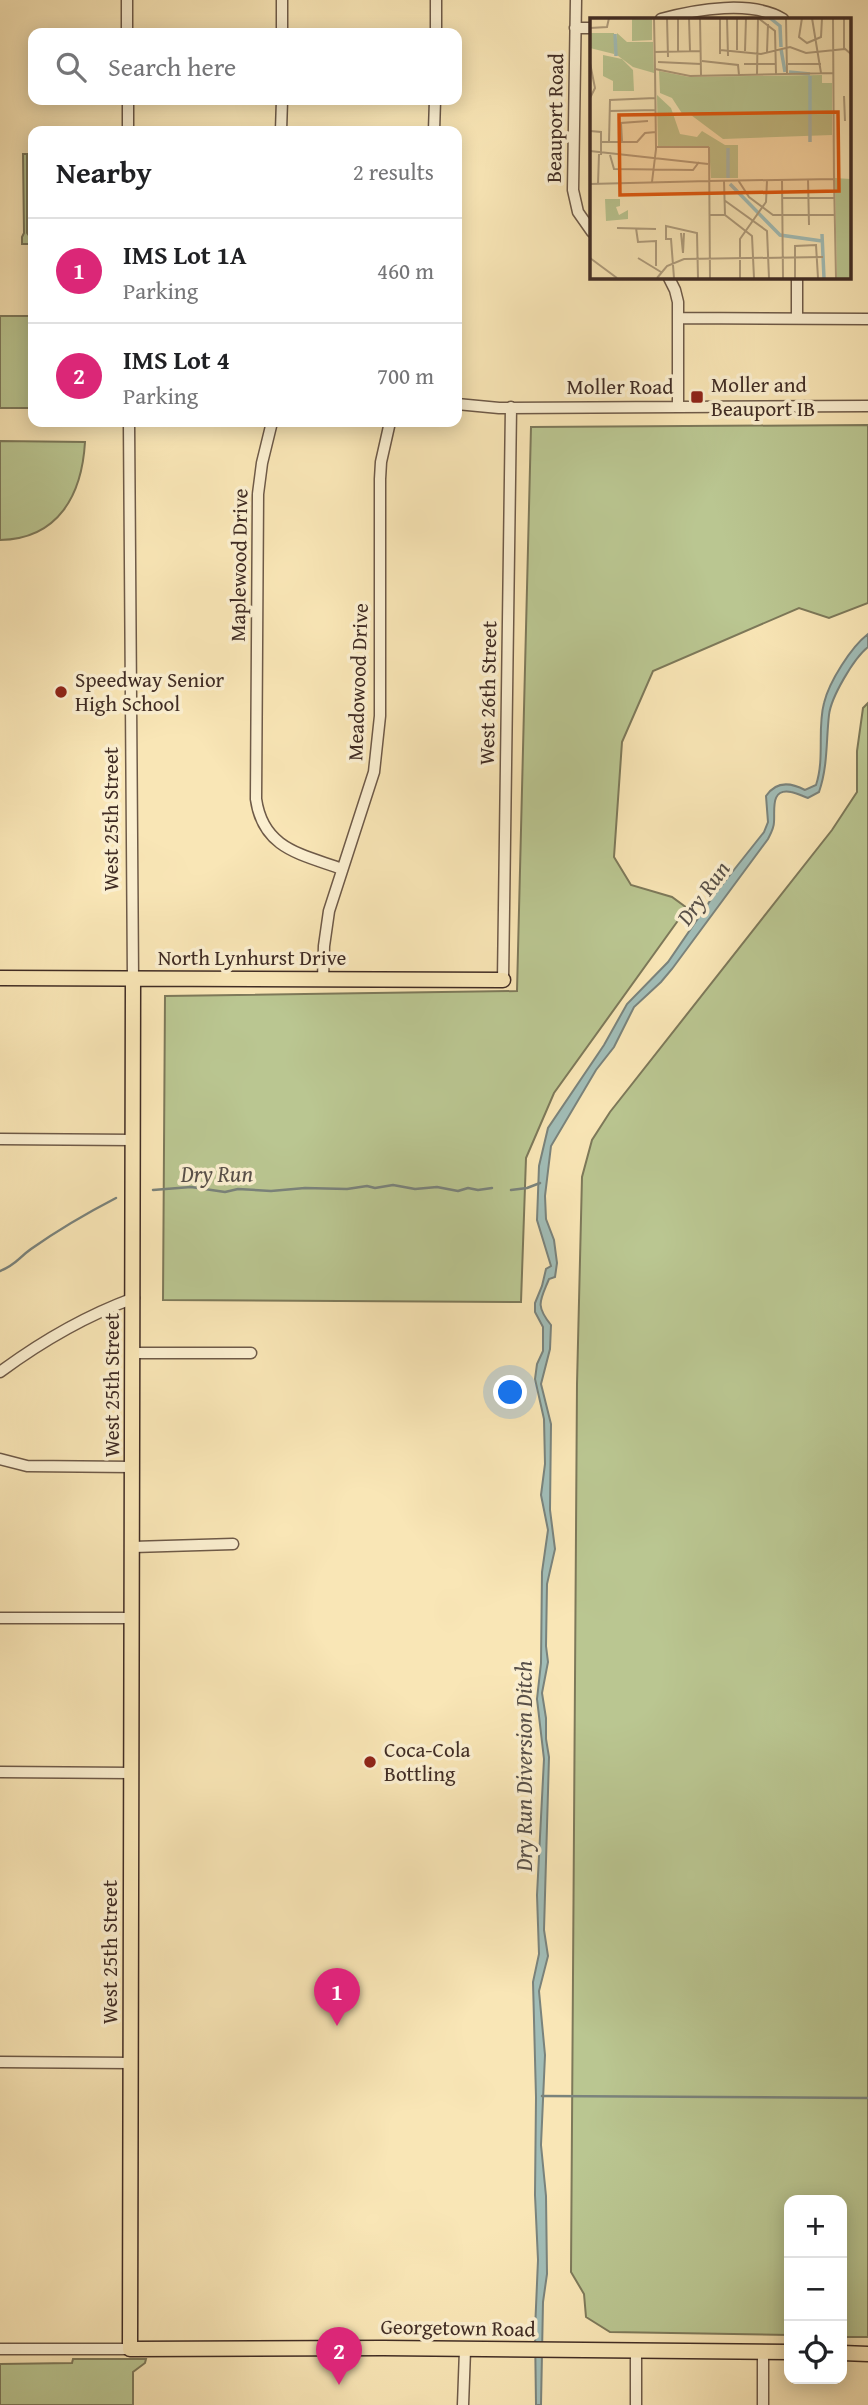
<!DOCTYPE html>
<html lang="en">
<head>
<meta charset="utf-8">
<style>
  body { margin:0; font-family:"Gentium Book Plus",serif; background:#f6f6f6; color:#202124 }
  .controls { position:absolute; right:21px; bottom:21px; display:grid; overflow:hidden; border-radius:14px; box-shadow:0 4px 18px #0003 }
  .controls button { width:63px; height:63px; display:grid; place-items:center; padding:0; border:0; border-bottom:2px solid #e0e0e0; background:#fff; color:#202124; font:35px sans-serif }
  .you { position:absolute; left:511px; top:1393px; width:24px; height:24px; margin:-18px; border:5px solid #fff; border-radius:50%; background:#1a73e8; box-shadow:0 0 0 10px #1a73e833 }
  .badge { display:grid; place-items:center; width:46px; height:46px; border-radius:50%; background:#db2777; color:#fff; font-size:23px; font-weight:700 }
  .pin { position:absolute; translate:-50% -58px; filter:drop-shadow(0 2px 4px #0008) }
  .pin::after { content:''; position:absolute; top:37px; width:24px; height:21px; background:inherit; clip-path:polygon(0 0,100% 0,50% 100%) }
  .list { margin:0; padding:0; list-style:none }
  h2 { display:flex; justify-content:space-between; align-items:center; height:91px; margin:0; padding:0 28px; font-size:30px }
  h2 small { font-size:23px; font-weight:400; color:#757577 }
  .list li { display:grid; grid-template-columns:46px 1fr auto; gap:21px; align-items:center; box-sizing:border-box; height:105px; padding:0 28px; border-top:2px solid #e0e0e0 }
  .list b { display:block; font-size:26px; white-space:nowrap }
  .list p { margin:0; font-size:23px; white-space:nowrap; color:#757577 }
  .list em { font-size:23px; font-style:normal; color:#757577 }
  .icon { flex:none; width:38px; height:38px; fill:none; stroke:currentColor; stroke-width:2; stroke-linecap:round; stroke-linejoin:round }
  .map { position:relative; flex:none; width:868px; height:2405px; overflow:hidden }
  .search { position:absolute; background:#fff; box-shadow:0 4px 18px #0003; left:28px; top:28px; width:434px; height:77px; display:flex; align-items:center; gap:18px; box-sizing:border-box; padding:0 24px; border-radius:14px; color:#757577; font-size:26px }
  .panel { position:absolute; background:#fff; box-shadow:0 4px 18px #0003; left:28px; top:126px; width:434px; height:301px; border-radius:14px }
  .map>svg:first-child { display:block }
  .green { fill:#bac691; stroke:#7d795a; stroke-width:2 }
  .water { fill:#a1bdb7; stroke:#7a837c; stroke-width:2 }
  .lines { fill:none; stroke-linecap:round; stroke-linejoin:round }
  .stream { stroke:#7a837c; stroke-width:2.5 }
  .minor-casing { stroke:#6e5a48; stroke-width:13 }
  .major-casing { stroke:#402c24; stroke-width:17 }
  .minor { stroke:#fbefd0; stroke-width:10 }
  .major { stroke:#f9e6b6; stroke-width:14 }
  .poi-dot { fill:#8f2418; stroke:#fbefd0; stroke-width:2.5 }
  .labels { text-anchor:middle; stroke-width:7; stroke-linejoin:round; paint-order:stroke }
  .street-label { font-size:21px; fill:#402c24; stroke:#fbefd0 }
  .poi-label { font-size:21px; fill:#402c24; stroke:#fbefd0; text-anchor:start }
  .water-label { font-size:23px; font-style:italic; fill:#585049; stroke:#fbefd0 }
  .inset-river { fill:none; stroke:#a1bdb7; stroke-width:3.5 }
  .inset-road { fill:none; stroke:#af9c7c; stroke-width:2 }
  .view { fill:#e0570d; fill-opacity:0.15; stroke:#e0570d; stroke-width:3.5 }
  .inset-edge { fill:none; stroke:#402c24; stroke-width:3.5 }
</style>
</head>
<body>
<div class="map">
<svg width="868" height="2405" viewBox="0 0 868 2405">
  <rect width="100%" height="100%" fill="#f9e6b6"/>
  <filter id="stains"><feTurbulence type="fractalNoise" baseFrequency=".00286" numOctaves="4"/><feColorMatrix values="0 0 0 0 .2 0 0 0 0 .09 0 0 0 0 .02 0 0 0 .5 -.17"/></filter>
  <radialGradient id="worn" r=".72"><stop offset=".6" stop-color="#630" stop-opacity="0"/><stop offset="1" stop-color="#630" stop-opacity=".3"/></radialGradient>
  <path class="green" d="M23 154H27V233L30 237V244H22V237L24 233Z
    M0 316H33V408H0Z
    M868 425V603L829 618 799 608 653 671 622 742 614 857 631 885 672 897 687 908 554 1093 526 1158 521 1302 163 1300 165 996 517 991 531 427Z
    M0 441 85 442C82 494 59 539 0 540Z
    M868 703V2337H842V2200H789V2335L610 2332 586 2317 584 2294 571 2272 577 1384 582 1177 592 1140 610 1112 832 830 857 792V751L863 708Z
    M73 2359H146L145 2363 133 2372V2405H0V2364L72 2363Z"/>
  <path class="water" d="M868 634V647C854 658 831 697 829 715 826 741 828 766 819 792L808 798C802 796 797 793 791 792 770 788 775 810 774 822 774 828 771 833 768 839L672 969 661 982 634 1007 614 1047 596 1070 551 1146 545 1196 546 1219 554 1240 557 1263 555 1277 549 1279C540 1301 535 1305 551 1325L550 1349 541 1384 551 1424 550 1510 555 1549 547 1584 546 1646 548 1662 542 1693 546 1718V1739L549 1757 544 1930 548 1956 539 1991 545 2055 541 2145 546 2196 547 2274 543 2302 541 2405H536L535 2330 538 2260 535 2195 536 2097 533 1982 539 1954 537 1895 544 1759 537 1699 541 1663 542 1572 548 1530 541 1495 545 1464 544 1419 535 1379 537 1364 543 1351V1327L535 1312V1303L542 1286 546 1269 551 1266 537 1220 539 1166 548 1128 604 1045 627 1004 668 962 714 895 764 832 768 822 766 796C776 781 790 782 805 790L816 785C825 758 817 729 824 703 829 682 851 647 868 634Z"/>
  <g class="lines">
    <path class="stream" d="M153 1190 191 1187 225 1192 238 1189 271 1191 305 1188 347 1189 367 1186 375 1188 393 1185 415 1189 437 1187 458 1191 468 1188 478 1190 492 1188
      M511 1190 527 1188 540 1183
      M0 1271C17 1264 17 1259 31 1249 58 1230 87 1213 116 1198
      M542 2096 868 2098"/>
    <defs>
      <path id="minor" d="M127 0V33
        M576 0 573 190 578 212 592 232
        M661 19C697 9 752 0 783 19
        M575 28H592
        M282 33V0
        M436 33V0
        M128 100V131
        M281 131 282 100
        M434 131 435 100
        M668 276 675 290 678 302V406
        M797 276V318
        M679 318 868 319
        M457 404 499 408 868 406
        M129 422 133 979
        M272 422 262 463 258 494 256 799C263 849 301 854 342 869
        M323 979 324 946 329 911 374 772 380 716V479L381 462 390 422
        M503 980 511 407
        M0 1139 134 1140
        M133 1353H251
        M0 1372C42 1341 85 1316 134 1298
        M0 1459 27 1466 133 1467
        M133 1547 233 1544
        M0 1618H133
        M0 1772 132 1773
        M0 2062 131 2063
        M0 2349H130
        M636 2351V2405
        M763 2352V2405
        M463 2405 465 2350"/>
      <path id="major" d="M0 978 503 980
        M133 979 130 2349 383 2348 789 2352
        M842 2353 868 2354"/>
    </defs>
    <use href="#minor" class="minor-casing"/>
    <use href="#major" class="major-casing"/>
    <use href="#minor" class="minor"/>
    <use href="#major" class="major"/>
  </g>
  <g class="poi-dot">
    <rect x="690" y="390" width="14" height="14" rx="3.5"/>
    <circle cx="61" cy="692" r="7"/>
    <circle cx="370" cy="1762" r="7"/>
  </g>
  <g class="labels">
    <g class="street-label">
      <text transform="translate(555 118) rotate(-89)" y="7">Beauport Road</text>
      <text x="620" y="394">Moller Road</text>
      <text transform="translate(239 565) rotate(-89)" y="7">Maplewood Drive</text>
      <text transform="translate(358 682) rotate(-88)" y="7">Meadowood Drive</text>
      <text transform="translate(488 693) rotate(-89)" y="7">West 26th Street</text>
      <text transform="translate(111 819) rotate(-90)" y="7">West 25th Street</text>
      <text x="252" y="965">North Lynhurst Drive</text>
      <text transform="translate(112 1385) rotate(-90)" y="7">West 25th Street</text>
      <text transform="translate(110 1952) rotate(-90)" y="7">West 25th Street</text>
      <text transform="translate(458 2328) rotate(1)" y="7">Georgetown Road</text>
    </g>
    <g class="poi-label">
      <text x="711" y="392">Moller and<tspan x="711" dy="24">Beauport IB</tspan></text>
      <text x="75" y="687">Speedway Senior<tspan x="75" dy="24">High School</tspan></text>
      <text x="384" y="1757">Coca-Cola<tspan x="384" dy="24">Bottling</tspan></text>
    </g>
    <g class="water-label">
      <text transform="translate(703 893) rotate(-54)" y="8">Dry Run</text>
      <text x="217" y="1182">Dry Run</text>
      <text transform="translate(524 1766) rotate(-90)" y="8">Dry Run Diversion Ditch</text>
    </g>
  </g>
  <g transform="translate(590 18)">
    <rect width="261" height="261" fill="#f9e6b6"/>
    <path d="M42 0H62V22L42 23ZM0 15H24V36L0 30ZM27 15 37 24H63L64 55 43 49 27 37ZM13 37 32 41 43 52 44 73H23V63L13 58ZM69 53 99 59 232 57V65H242V117L133 121 101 97H93L82 80 70 75ZM67 77 81 90 90 116 107 119 112 113 135 127H148V160H121L119 128H68ZM245 160 261 161V260H247ZM15 181H30V188L26 189 29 197 38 192V201L16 203Z" fill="#bac691"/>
    <path class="inset-river" d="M180 0 190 8 191 29M25 16 26 38M191 31 195 54M199 54 220 56M220 58V124M138 130V160M140 166 190 217 232 223M232 216 234 260"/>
    <path class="inset-road" d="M64 0 65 51M77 0 78 39M88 0V33M99 0 100 33M110 0 111 57M130 0V36M137 0 138 38M147 0V32M168 0 185 13 186 56M196 0 197 56M212 0 209 19 217 25 231 19 232 0M222 0 231 55M254 0V30L261 36M0 10 17 9 19 0M130 32 171 36 200 29 216 35 255 31M155 33 156 0M64 34 111 33M177 34 178 6M112 43 148 47 149 57M68 44 111 46M0 45 5 70 0 80M154 46H185M198 46H231M167 56 168 0M254 78 255 103M19 93 66 92M0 113 11 114V137M12 124H47L55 115 66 114M19 124 20 82 65 80M32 124 31 105 58 103M66 129H119M119 129 120 260M0 133 118 146M20 137 24 151 103 152 109 144M218 161 219 207M244 161 246 260M148 162 159 179 183 197H245M192 162 193 260M119 163 244 161 243 0M134 163 135 197M62 164 66 131 65 51 100 58 243 55M0 166 119 163M8 166 9 136M192 180H244M134 182 177 213 179 260M120 197H135L162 218 164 260M27 210 66 211M46 210 48 224 66 223V248M91 215 93 235 94 215M0 240 27 260M48 240 71 254M67 260 77 248 94 241 233 239M84 260 81 221H76V208L107 215 108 260M150 260V221L176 184 177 163M205 260V228L226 227 228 260"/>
    <path class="view" d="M248 94 249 173 30 177 29 97Z"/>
    <rect width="261" height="261" class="inset-edge"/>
  </g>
  <rect width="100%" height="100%" filter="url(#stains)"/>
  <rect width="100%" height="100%" fill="url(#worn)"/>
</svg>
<div class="controls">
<button>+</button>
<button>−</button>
<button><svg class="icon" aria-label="locate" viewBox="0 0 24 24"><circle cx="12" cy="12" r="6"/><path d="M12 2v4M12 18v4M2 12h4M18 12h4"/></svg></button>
</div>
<div class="you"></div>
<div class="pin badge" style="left:337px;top:2026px">1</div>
<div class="pin badge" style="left:339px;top:2385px">2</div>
<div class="search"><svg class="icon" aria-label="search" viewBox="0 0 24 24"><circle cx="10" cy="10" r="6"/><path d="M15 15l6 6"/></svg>Search here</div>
<section class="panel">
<h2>Nearby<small>2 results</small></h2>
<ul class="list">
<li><span class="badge">1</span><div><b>IMS Lot 1A</b><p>Parking</p></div><em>460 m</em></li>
<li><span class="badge">2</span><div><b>IMS Lot 4</b><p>Parking</p></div><em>700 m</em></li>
</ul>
</section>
</div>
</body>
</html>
